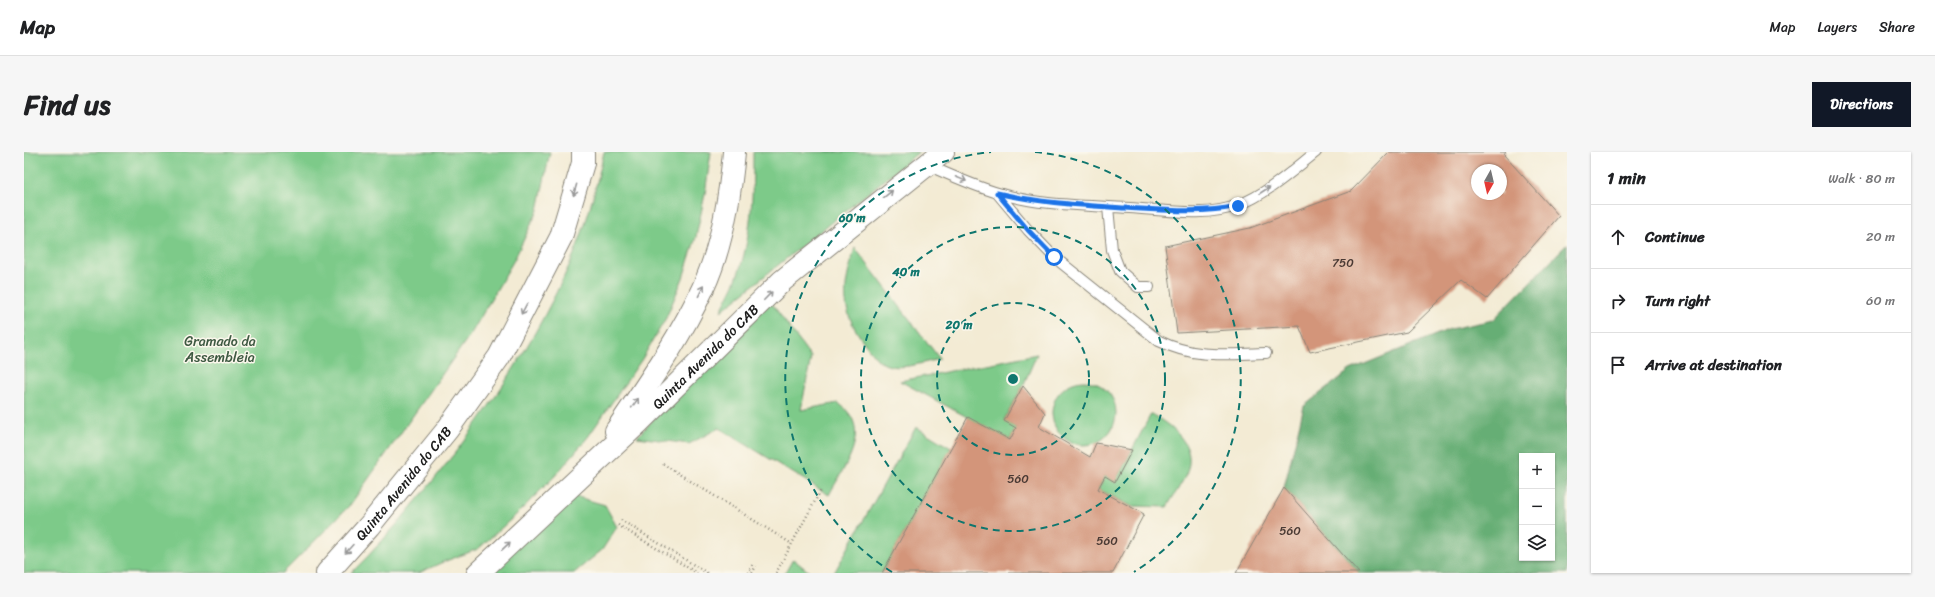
<!DOCTYPE html>
<html lang="en">
<head>
<meta charset="utf-8">
<style>
  body { margin:0; font-family:Sriracha,sans-serif; background:#f6f6f6; color:#202124 }
  .controls { position:absolute; right:12px; bottom:12px; display:grid; overflow:hidden; border-radius:0px; box-shadow:0 1px 3px #0004 }
  .controls button { width:36px; height:36px; display:grid; place-items:center; padding:0; border:0; border-bottom:1px solid #e0e0e0; background:#fff; color:#202124; font:20px sans-serif }
  .compass { position:absolute; left:1447px; top:12px; width:36px; height:36px; border-radius:50%; background:#fff; box-shadow:0 1px 3px #0004; rotate:188deg }
  .stop { position:absolute; width:12px; height:12px; margin:-9px; border:3px solid #1a73e8; border-radius:50%; background:#fff }
  .stop.end { background:#1a73e8; border-color:#fff; box-shadow:0 1px 4px #0008 }
  .list { margin:0; padding:0; list-style:none }
  h2 { display:flex; justify-content:space-between; align-items:center; height:52px; margin:0; padding:0 16px; font-size:17px }
  h2 small { font-size:13px; font-weight:400; color:#757577 }
  .list li { display:grid; grid-template-columns:26px 1fr auto; gap:12px; align-items:center; box-sizing:border-box; height:64px; padding:0 16px; border-top:1px solid #e0e0e0 }
  .list b { display:block; font-size:15px; white-space:nowrap }
  .list em { font-size:13px; font-style:normal; color:#757577 }
  .icon { flex:none; width:22px; height:22px; fill:none; stroke:currentColor; stroke-width:2; stroke-linecap:round; stroke-linejoin:round }
  .map { position:relative; flex:none; width:1543px; height:421px; overflow:hidden; border-radius:0px }
  header { display:flex; align-items:center; gap:24px; box-sizing:border-box; height:56px; padding:0 20px; background:#fff; border-bottom:1px solid #e0e0e0 }
  header strong { font-size:19px }
  nav { display:flex; gap:22px; margin-inline-start:auto; font-size:14px }
  .intro { display:flex; align-items:center; justify-content:space-between; box-sizing:border-box; height:96px; padding:0 24px }
  h1 { margin:0; font-size:28px }
  .button { padding:10px 18px; border-radius:0px; background:#111827; color:#fff; font-size:14px; font-weight:700 }
  main { display:flex; gap:24px; padding:0 24px }
  aside { flex:1; background:#fff; border-radius:0px; box-shadow:0 1px 3px #0004 }
  .map>svg:first-child { display:block }
  .green { fill:#7dca89; stroke:#4c7352 }
  .forest { fill:#66ae75; stroke:#416548; fill-rule:evenodd }
  .building { fill:#d3957a; fill-rule:evenodd }
  .lines { fill:none; stroke-linecap:round; stroke-linejoin:round }
  .service-casing { stroke:#888478; stroke-width:12 }
  .secondary-casing { stroke:#888478; stroke-width:24 }
  .path { stroke:#888478; stroke-width:2.5; stroke-dasharray:1 3; stroke-linecap:butt }
  .service { stroke:#fff; stroke-width:10 }
  .secondary { stroke:#fff; stroke-width:22 }
  .oneway { stroke:#999 }
  .route { stroke:#1a73e8; stroke-width:5 }
  .ring { fill:none; stroke:#0f766e; stroke-width:2; stroke-dasharray:7 5 }
  .labels { text-anchor:middle; stroke-width:3; stroke-linejoin:round; paint-order:stroke }
  .number-label { font-size:12px; fill:#4a3a34 }
  .park-label { font-size:14px; fill:#3e5942; stroke:#fbf7ec }
  .street-label { font-size:14px; fill:#1c1c1c; stroke:#fbf7ec }
  .centre { fill:#0f766e; stroke:#fbf7ec; stroke-width:2 }
  .ring-label { font-size:12px; text-anchor:middle; font-weight:bold; fill:#0f766e; stroke:#fbf7ec; stroke-width:3; stroke-linejoin:round; paint-order:stroke }
</style>
</head>
<body>
<header>
<strong>Map</strong>
<nav><a>Map</a><a>Layers</a><a>Share</a></nav>
</header>
<div class="intro"><h1>Find us</h1><a class="button">Directions</a></div>
<main>
<div class="map">
<svg width="1543" height="421" viewBox="0 0 1543 421">
  <rect width="100%" height="100%" fill="#fbf7ec"/>
  <filter id="ink" filterUnits="userSpaceOnUse"><feTurbulence type="fractalNoise" baseFrequency=".025" numOctaves="2"/><feDisplacementMap in="SourceGraphic" scale="8" xChannelSelector="R" yChannelSelector="G"/><feConvolveMatrix kernelMatrix="1 2 1 2 8 2 1 2 1" color-interpolation-filters="sRGB"/></filter>
  <filter id="wash" filterUnits="userSpaceOnUse"><feTurbulence type="fractalNoise" baseFrequency=".012" numOctaves="4" result="noise"/><feDisplacementMap in="SourceGraphic" scale="16" xChannelSelector="R" yChannelSelector="G"/><feGaussianBlur stdDeviation="0.9" result="paint"/><feColorMatrix in="noise" values="0 0 0 0 0 0 0 0 0 0 0 0 0 0 0 0 0 1.4 0 .05"/><feComposite in="paint" operator="in"/></filter>
  <g filter="url(#wash)">
    <rect width="100%" height="100%" fill="#f3ebd4"/>
    <path class="green" d="M0 0H526L514 58 490 108 448 180 326 353 259 421H0Z
      M580 0H687L681 42 672 85 659 126 642 166 618 207 564 285 530 325 493 362 454 397 419 410 395 421H327C349 400 369 377 388 354 449 282 505 202 544 116 561 79 571 40 580 0Z
      M729 0H895L697 159C702 148 709 136 713 125 728 85 729 42 729 0Z
      M831 96 916 207C901 210 882 217 867 214 856 212 851 205 844 196 815 158 818 140 831 96Z
      M743 145 787 205 777 258 814 251C851 276 820 315 805 343L695 276 665 292 613 285Z
      M1013 202 999 234 980 268 992 276 986 288 876 229Z
      M1028 261a32 32 0 1 1 64 0a32 32 0 1 1-64 0Z
      M1127 262C1147 273 1171 291 1164 317 1162 326 1148 346 1143 355L1107 354 1074 337 1081 324 1091 330Z
      M892 275 927 296 858 421H810Z
      M540 341 581 353 593 375 578 398 550 421H454Z
      M769 407 784 419 786 421H761Z"/>
    <path class="forest" d="M1543 92V421H1335L1260 336 1280 254 1326 218 1426 177 1469 168ZM1498 304H1528V406H1498Z"/>
    <g id="blocks">
      <path class="building" d="M1365 0H1482L1480 3 1535 64 1463 147 1437 128 1383 180 1286 200 1275 174 1153 181 1141 94 1226 76 1327 39ZM1453 18H1477V42H1453Z
        M999 234 1021 261 1015 275 1066 305 1072 291 1108 298 1091 330 1081 324 1074 337 1120 362 1089 421H858L944 265 986 288 992 276 980 269Z
        M1260 336 1335 421H1212Z"/>
    </g>
  </g>
  <g filter="url(#ink)">
    <use href="#blocks" fill-opacity="0" stroke="#888478" stroke-width="1"/>
    <g class="lines">
      <defs>
        <path id="service" d="M903 13C926 23 950 34 974 41 1016 54 1062 53 1106 56 1140 58 1182 66 1214 53 1243 42 1268 19 1292 0
          M973 41 1004 78 1030 105 1135 189C1172 207 1203 202 1242 201
          M1084 55 1088 98 1096 119 1114 135H1125"/>
        <g id="secondary">
          <path d="M592 279C623 233 656 186 679 136 698 95 706 45 710 0"/>
          <path id="s1" d="M303 421 345 374 423 278 475 205 537 85 559 11V0"/>
          <path id="s2" d="M454 421 615 270 758 129 919 0"/>
        </g>
      </defs>
      <use href="#service" class="service-casing"/>
      <use href="#secondary" class="secondary-casing"/>
      <path class="path" d="M639 312 768 392
        M597 368 683 421
        M594 373 673 421
        M724 421 729 412
        M728 421 732 414
        M752 421 797 338"/>
      <use href="#service" class="service"/>
      <use href="#secondary" class="secondary"/>
    </g>
    <defs><path id="oneway-shaft" d="M-6 0H5M1.5-3L5.5 0L1.5 3" fill="none" stroke-width="1.6" stroke-linecap="round" stroke-linejoin="round"/></defs>
    <g class="oneway">
      <use href="#oneway-shaft" transform="translate(937 27) rotate(22)"/>
      <use href="#oneway-shaft" transform="translate(551 38) rotate(106)"/>
      <use href="#oneway-shaft" transform="translate(1241 38) rotate(-33)"/>
      <use href="#oneway-shaft" transform="translate(864 42) rotate(-39)"/>
      <use href="#oneway-shaft" transform="translate(677 139) rotate(-64)"/>
      <use href="#oneway-shaft" transform="translate(744 144) rotate(-46)"/>
      <use href="#oneway-shaft" transform="translate(500 157) rotate(118)"/>
      <use href="#oneway-shaft" transform="translate(611 251) rotate(-55)"/>
      <use href="#oneway-shaft" transform="translate(482 394) rotate(-43)"/>
      <use href="#oneway-shaft" transform="translate(325 397) rotate(132)"/>
    </g>
  </g>
  <g class="lines" filter="url(#ink)">
    <path class="route" d="M1030 105 1004 78 973 41C1015 51 1057 53 1101 56 1139 58 1176 62 1214 54"/>
  </g>
  <g class="ring">
    <circle cx="989" cy="227" r="76"/>
    <circle cx="989" cy="227" r="152"/>
    <path d="M868 420A228 228 0 0 1 967 0M1011 0A228 228 0 0 1 1110 420"/>
  </g>
  <g class="labels">
    <g class="number-label">
      <text x="1319" y="115">750</text>
      <text x="994" y="331">560</text>
      <text x="1266" y="383">560</text>
      <text x="1083" y="393">560</text>
    </g>
    <g class="park-label">
      <text x="196" y="194">Gramado da<tspan x="196" dy="16">Assembleia</tspan></text>
    </g>
    <g class="street-label">
      <text dy="5" stroke="none"><textPath href="#s2" startOffset="314">Quinta Avenida do CAB</textPath></text>
      <text dy="5" stroke="none"><textPath href="#s1" startOffset="118">Quinta Avenida do CAB</textPath></text>
    </g>
  </g>
  <circle cx="989" cy="227" r="6" class="centre"/>
  <g class="ring-label">
    <text x="828" y="70">60 m</text>
    <text x="882" y="124">40 m</text>
    <text x="935" y="177">20 m</text>
  </g>
</svg>
<div class="controls">
<button>+</button>
<button>−</button>
<button><svg class="icon" aria-label="layers" viewBox="0 0 24 24"><path d="M12 4l9 5-9 5-9-5zM3 14l9 5 9-5"/></svg></button>
</div>
<svg class="compass" viewBox="-18 -18 36 36"><path d="M0-13l5 13h-10z" fill="#e53935"/><path d="M0 13l5-13h-10z" fill="#757577"/></svg>
<div class="stop" style="left:1030px;top:105px"></div>
<div class="stop end" style="left:1214px;top:54px"></div>
</div>
<aside>
<h2>1 min<small>Walk · 80 m</small></h2>
<ul class="list">
<li><svg class="icon" aria-label="ahead" viewBox="0 0 24 24"><path d="M12 20V5M6 11l6-6 6 6"/></svg><div><b>Continue</b></div><em>20 m</em></li>
<li><svg class="icon" aria-label="right" viewBox="0 0 24 24"><path d="M7 20v-9h11M14 6l5 5-5 5"/></svg><div><b>Turn right</b></div><em>60 m</em></li>
<li><svg class="icon" aria-label="arrive" viewBox="0 0 24 24"><path d="M6 21V4h12l-3 4 3 4H6"/></svg><div><b>Arrive at destination</b></div></li>
</ul>
</aside>
</main>
</body>
</html>
